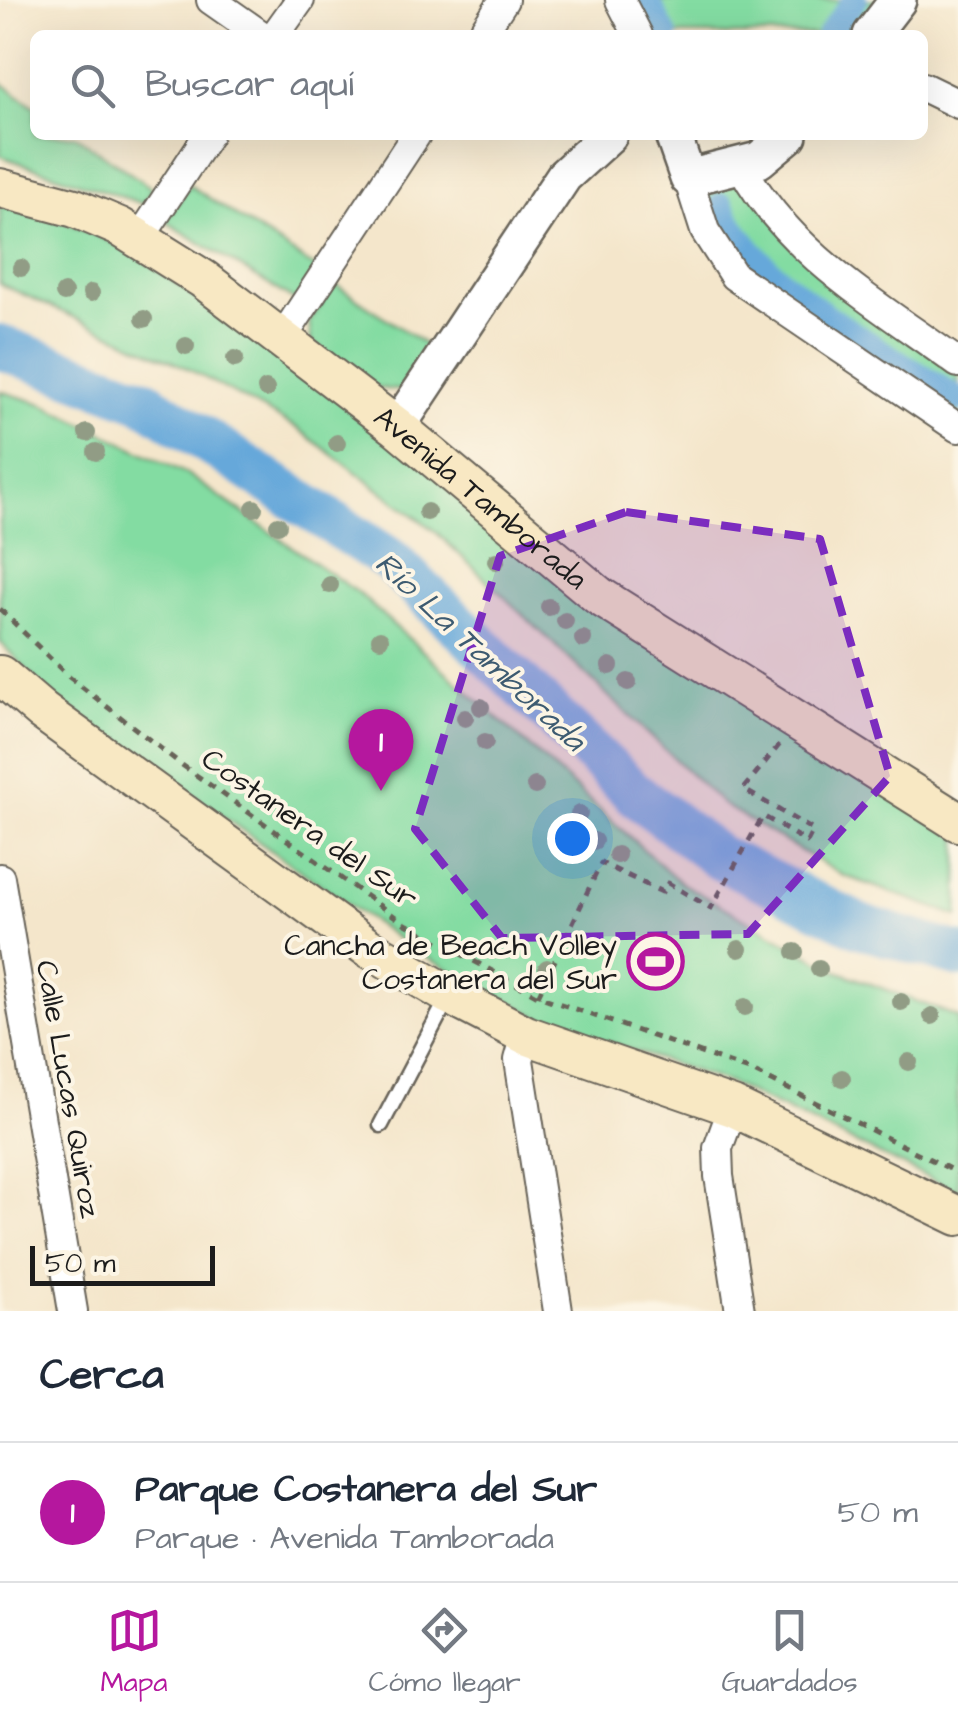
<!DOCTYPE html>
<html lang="es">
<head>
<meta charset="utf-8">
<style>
  body { margin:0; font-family:"Architects Daughter",sans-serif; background:#f6f6f7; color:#1f2937 }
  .scale { position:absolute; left:30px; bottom:25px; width:185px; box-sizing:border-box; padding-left:10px; border:5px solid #1c1c1c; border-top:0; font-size:28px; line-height:35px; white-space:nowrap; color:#1c1c1c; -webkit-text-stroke:8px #fcf5e5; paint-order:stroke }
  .you { position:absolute; left:572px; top:838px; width:35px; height:35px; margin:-25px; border:8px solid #fff; border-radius:50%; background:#1a73e8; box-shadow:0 0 0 15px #1a73e833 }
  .badge { display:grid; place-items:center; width:65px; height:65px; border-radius:50%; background:#b5179e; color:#fff; font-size:32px; font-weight:700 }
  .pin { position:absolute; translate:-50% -82px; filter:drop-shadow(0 2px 5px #0008) }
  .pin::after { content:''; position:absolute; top:52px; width:35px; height:30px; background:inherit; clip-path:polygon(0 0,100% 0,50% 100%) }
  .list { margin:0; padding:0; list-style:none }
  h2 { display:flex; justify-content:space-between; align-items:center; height:130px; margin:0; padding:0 40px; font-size:42px }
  h2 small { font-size:32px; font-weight:400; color:#747a83 }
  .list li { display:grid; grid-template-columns:65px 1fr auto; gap:30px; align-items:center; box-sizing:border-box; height:140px; padding:0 40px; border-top:2px solid #e0e1e3 }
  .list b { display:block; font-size:38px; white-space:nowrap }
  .list p { margin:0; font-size:32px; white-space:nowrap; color:#747a83 }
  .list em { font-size:32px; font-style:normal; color:#747a83 }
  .icon { flex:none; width:55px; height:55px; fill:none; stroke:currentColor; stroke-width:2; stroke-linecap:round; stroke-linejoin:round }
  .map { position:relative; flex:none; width:958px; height:1311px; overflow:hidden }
  .search { position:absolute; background:#fff; box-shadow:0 10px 40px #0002; left:30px; right:30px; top:30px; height:110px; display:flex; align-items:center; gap:25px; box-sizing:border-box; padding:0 35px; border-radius:15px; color:#747a83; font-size:38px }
  .sheet { height:270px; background:#fff }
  nav { display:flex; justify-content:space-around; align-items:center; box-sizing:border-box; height:140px; border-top:2px solid #e0e1e3; background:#fff; font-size:28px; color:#747a83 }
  nav a { display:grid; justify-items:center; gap:5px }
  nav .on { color:#b5179e }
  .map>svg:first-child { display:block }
  .green { fill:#83dca2; stroke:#507c5f; stroke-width:2.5 }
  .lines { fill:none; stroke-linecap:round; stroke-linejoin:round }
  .canal { stroke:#66a8da; stroke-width:25 }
  .river { stroke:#66a8da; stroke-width:45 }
  .service-casing { stroke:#686359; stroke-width:19 }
  .minor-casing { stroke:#686359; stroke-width:32 }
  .tertiary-casing { stroke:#686359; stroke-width:40 }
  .secondary-casing { stroke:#686359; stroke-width:42 }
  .path { stroke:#686359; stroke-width:5; stroke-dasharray:8 8; stroke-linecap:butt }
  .service { stroke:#fff; stroke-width:14 }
  .minor { stroke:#fff; stroke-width:28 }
  .tertiary { stroke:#fff; stroke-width:35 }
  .secondary { stroke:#f8e8c3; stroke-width:38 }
  .tree { fill:#919c85 }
  .marked { fill:#7b2cbf; fill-opacity:0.2; stroke:#7b2cbf; stroke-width:8; stroke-dasharray:20 12; stroke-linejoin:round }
  .labels { text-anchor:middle; stroke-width:8; stroke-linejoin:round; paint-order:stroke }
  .street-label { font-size:30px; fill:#1c1c1c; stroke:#fcf5e5 }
  .poi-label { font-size:30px; fill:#1c1c1c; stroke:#fcf5e5; text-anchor:end }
  .water-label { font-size:32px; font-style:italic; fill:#3d5b71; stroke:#fcf5e5 }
</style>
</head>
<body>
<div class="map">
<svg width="958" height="1311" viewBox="0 0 958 1311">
  <rect width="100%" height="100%" fill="#fcf5e5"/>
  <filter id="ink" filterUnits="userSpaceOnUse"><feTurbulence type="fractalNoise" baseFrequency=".01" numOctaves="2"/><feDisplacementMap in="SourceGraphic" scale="20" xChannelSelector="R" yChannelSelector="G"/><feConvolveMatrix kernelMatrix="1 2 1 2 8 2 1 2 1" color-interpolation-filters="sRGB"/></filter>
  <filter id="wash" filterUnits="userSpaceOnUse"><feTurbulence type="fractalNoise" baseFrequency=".0048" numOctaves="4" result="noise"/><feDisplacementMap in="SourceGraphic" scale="40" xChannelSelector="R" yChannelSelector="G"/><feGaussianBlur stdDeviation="2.25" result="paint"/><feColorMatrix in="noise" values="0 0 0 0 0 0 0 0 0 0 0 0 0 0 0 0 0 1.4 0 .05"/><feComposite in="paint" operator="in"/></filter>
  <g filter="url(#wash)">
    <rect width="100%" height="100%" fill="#f4e6cb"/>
    <path class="green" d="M636 0H879L851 35H656Z
      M0 82 35 107V135H75L153 189 143 204 0 156Z
      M742 179 958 372V418L765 289 724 251 703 189Z
      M189 185 317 269 297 302 165 221Z
      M0 205 69 223 132 251 958 838V916L842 875 722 804 436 532 297 428 185 367 0 284Z
      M335 284 436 352 406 391 377 388 311 342 309 322Z
      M0 391 43 404 187 474 358 593 681 883 837 971 958 1017V1192L729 1083 548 1022 418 953 53 698 0 642Z"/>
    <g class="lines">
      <path class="canal" d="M647 0 665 35
        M829 35 855 0
        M722 205C754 286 886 351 958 399"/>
      <path class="river" d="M0 347 145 401 390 560 635 794 718 857 860 926 958 955"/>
    </g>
  </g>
  <g filter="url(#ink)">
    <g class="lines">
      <defs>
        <path id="service" d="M381 1125 449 996"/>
        <path id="minor" d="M211 0 261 35
          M620 0 638 35
          M275 35 300 0
          M481 35 504 0
          M923 87 958 104
          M741 165C787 253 880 306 958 363
          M688 178 705 231 734 276 958 428
          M140 238 208 135
          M281 340 416 135
          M0 878 73 1311
          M526 1035 519 1060 558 1311
          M733 1107 718 1148 719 1176 740 1311"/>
        <path id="tertiary" d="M871 35 898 0
          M673 135 688 178 759 160 789 135
          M397 427 564 176 609 135"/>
        <g id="secondary">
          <path id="s1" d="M0 188 75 208 120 227 203 279 397 427 599 596 958 822"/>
          <path d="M0 675 42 711 367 947 449 995 526 1035 733 1107 958 1216"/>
        </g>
      </defs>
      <use href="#service" class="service-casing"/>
      <use href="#minor" class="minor-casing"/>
      <use href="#tertiary" class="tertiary-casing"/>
      <use href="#secondary" class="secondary-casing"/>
      <path class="path" d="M0 609 69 677 182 765 404 923 538 996 752 1071 958 1173
        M538 996 601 863 662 892 668 883 711 908 763 816 807 842 813 830 743 789 780 744"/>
      <use href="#service" class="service"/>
      <use href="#minor" class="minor"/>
      <use href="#tertiary" class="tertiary"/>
      <use href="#secondary" class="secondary"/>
    </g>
    <g class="tree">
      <circle cx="21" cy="268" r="9"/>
      <circle cx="64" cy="293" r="9"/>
      <circle cx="91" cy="293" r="9"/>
      <circle cx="144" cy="319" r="9"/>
      <circle cx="186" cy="346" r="9"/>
      <circle cx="235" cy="359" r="9"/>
      <circle cx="266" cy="389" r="9"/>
      <circle cx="87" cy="433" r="9"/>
      <circle cx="337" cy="443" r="9"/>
      <circle cx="96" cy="452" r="9"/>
      <circle cx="254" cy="508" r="9"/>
      <circle cx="427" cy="512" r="9"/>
      <circle cx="278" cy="525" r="9"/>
      <circle cx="496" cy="561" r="9"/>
      <circle cx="330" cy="585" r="9"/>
      <circle cx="549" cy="607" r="9"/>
      <circle cx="565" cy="621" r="9"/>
      <circle cx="380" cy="639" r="9"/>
      <circle cx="583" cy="639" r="9"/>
      <circle cx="610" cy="666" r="9"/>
      <circle cx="628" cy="682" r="9"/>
      <circle cx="481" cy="707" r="9"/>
      <circle cx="465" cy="718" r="9"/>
      <circle cx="485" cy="742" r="9"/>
      <circle cx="535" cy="786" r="9"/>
      <circle cx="579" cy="814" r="9"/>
      <circle cx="594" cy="841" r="9"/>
      <circle cx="617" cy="855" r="9"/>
      <circle cx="739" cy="949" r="9"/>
      <circle cx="795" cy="952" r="9"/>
      <circle cx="547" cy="968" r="9"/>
      <circle cx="819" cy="969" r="9"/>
      <circle cx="901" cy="1002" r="9"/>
      <circle cx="745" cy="1007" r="9"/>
      <circle cx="932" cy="1016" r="9"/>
      <circle cx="909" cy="1062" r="9"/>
      <circle cx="842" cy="1078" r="9"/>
    </g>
  </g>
  <path class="marked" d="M626 512 820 539 890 776 748 934 502 938 415 829 500 556Z"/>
  <defs>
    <symbol id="stadium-ring" viewBox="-11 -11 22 22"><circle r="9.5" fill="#fcf5e5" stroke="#b5179e" stroke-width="1.5"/><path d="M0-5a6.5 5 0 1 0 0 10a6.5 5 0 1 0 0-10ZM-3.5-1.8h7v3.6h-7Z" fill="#b5179e"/></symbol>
  </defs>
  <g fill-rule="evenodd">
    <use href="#stadium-ring" x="624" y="930" width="63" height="63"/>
  </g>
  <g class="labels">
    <g class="street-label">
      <text dy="10" stroke="none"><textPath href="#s1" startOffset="578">Avenida Tamborada</textPath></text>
      <text transform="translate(310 828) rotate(35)" y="10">Costanera del Sur</text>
      <text transform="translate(69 1089) rotate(80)" y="10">Calle Lucas Quiroz</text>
    </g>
    <g class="poi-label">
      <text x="617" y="955">Cancha de Beach Volley<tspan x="617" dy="34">Costanera del Sur</tspan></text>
    </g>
    <g class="water-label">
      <text transform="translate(481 651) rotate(43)" y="11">Río La Tamborada</text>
    </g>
  </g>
</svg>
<div class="scale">50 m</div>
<div class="you"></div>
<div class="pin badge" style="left:381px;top:791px">1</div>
<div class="search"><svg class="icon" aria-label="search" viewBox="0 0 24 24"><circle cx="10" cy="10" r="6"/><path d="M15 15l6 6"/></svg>Buscar aquí</div>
</div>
<section class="sheet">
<h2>Cerca<small></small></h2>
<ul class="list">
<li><span class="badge">1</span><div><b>Parque Costanera del Sur</b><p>Parque · Avenida Tamborada</p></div><em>50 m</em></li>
</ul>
</section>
<nav>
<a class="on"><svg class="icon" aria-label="map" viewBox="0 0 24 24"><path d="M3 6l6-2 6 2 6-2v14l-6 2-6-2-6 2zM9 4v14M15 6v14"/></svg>Mapa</a>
<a><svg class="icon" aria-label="directions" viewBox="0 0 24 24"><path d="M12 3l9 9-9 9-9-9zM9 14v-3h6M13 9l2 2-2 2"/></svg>Cómo llegar</a>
<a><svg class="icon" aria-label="saved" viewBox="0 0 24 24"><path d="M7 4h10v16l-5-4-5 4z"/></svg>Guardados</a>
</nav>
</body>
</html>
